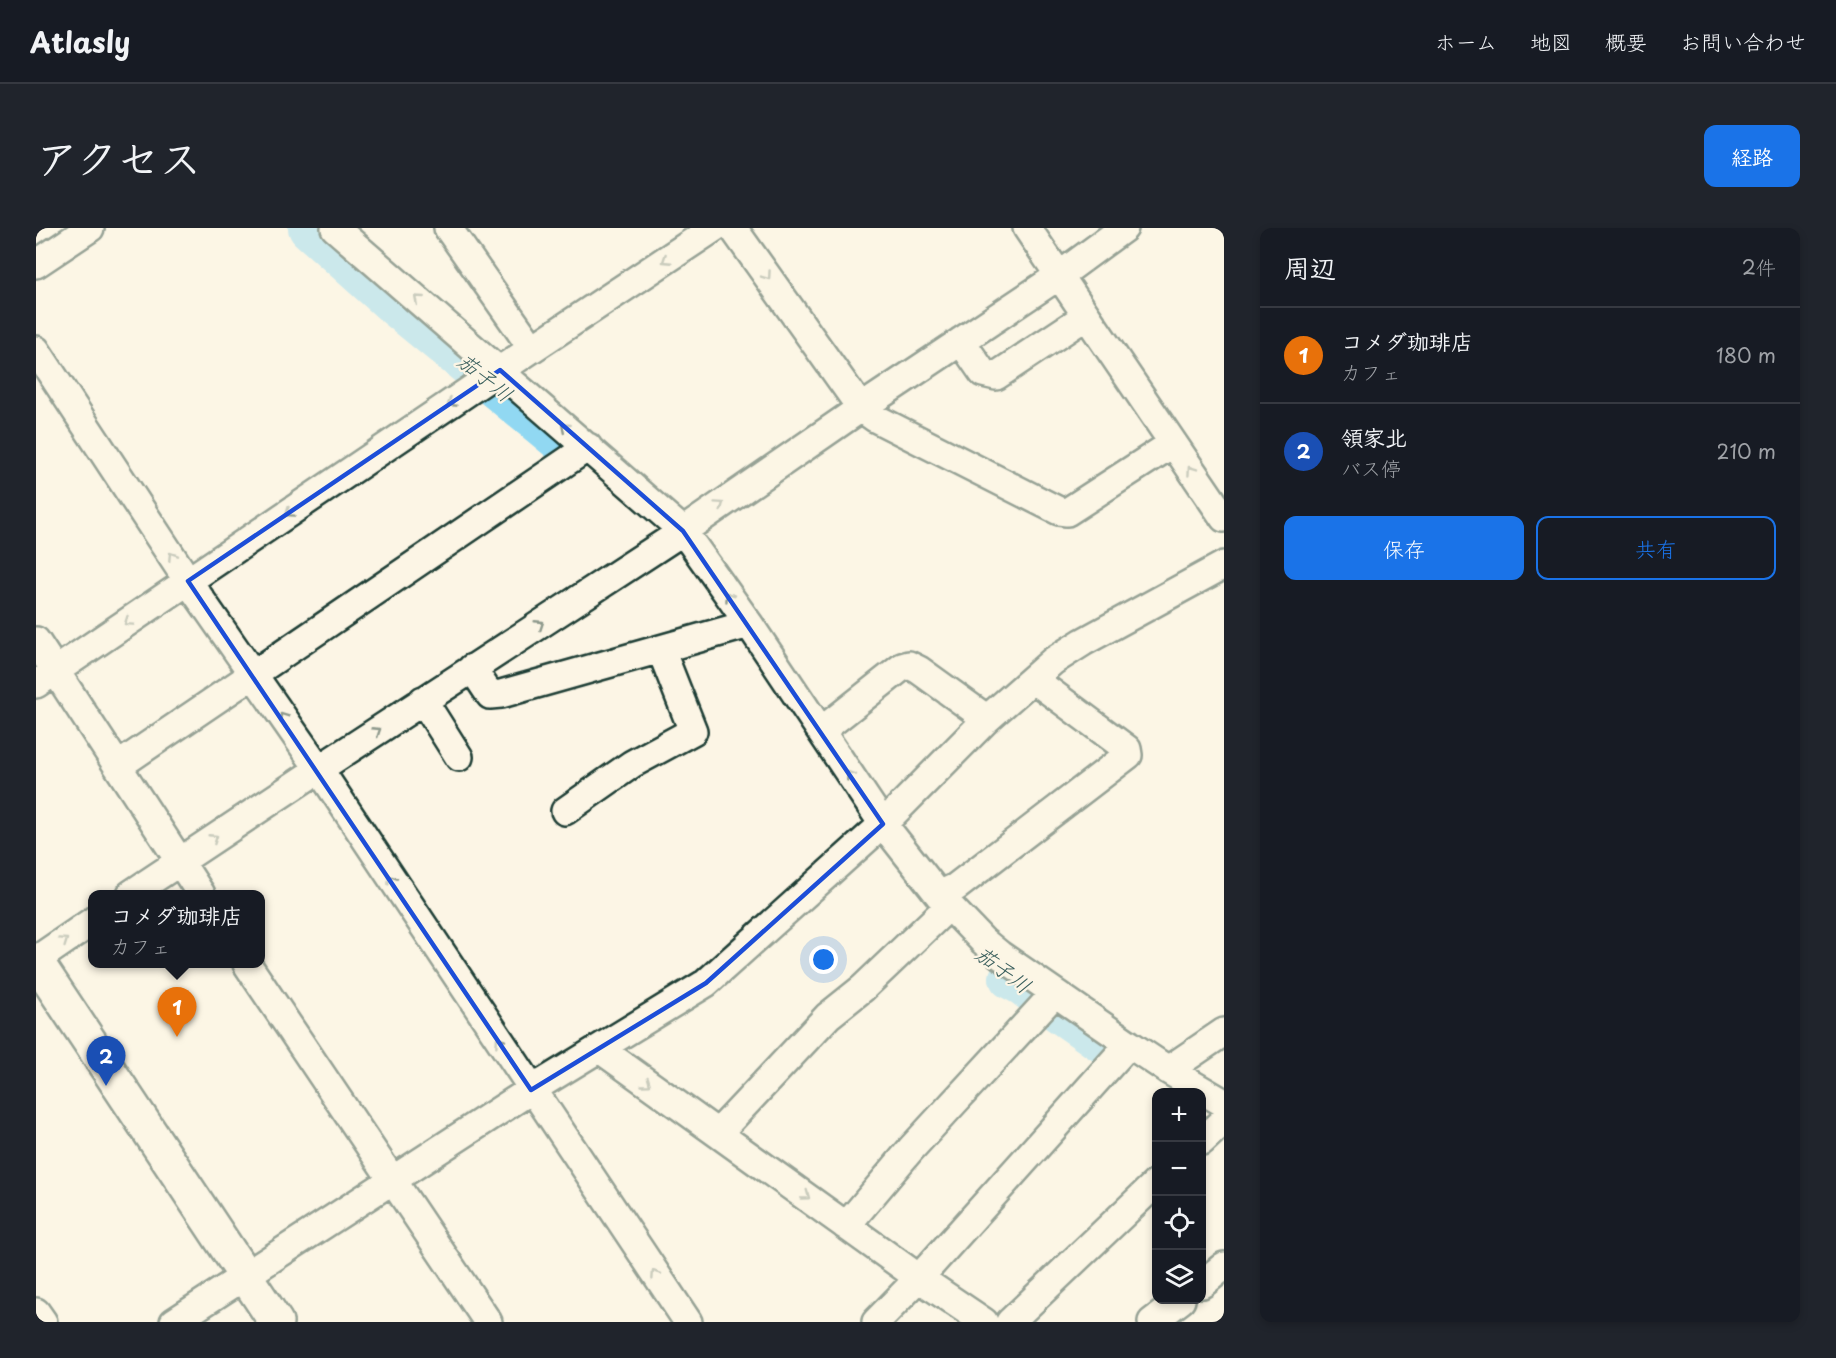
<!DOCTYPE html>
<html lang="ja">
<head>
<meta charset="utf-8">
<style>
  body { margin:0; font-family:"Playpen Sans","Klee One",sans-serif; background:#20242c; color:#f1f3f6 }
  .controls { position:absolute; right:18px; bottom:18px; display:grid; overflow:hidden; border-radius:12px; box-shadow:0 3px 9px #0003 }
  .controls button { width:54px; height:54px; display:grid; place-items:center; padding:0; border:0; border-bottom:2px solid #363941; background:#171b24; color:#f1f3f6; font:30px sans-serif }
  .you { position:absolute; left:788px; top:732px; width:21px; height:21px; margin:-15px; border:4px solid #fff; border-radius:50%; background:#1a73e8; box-shadow:0 0 0 9px #1a73e833 }
  .badge { display:grid; place-items:center; width:39px; height:39px; border-radius:50%; background:#1a73e8; color:#fff; font-size:20px; font-weight:700 }
  .pin { position:absolute; translate:-50% -50px; filter:drop-shadow(0 2px 3px #0008) }
  .pin::after { content:''; position:absolute; top:32px; width:21px; height:18px; background:inherit; clip-path:polygon(0 0,100% 0,50% 100%) }
  .popup { position:absolute; left:52px; top:662px; width:177px; height:78px; box-sizing:border-box; display:grid; place-content:center; border-radius:12px; background:#171b24; filter:drop-shadow(0 2px 4px #0005); font-size:20px; white-space:nowrap; color:#9ea1a6 }
  .popup b { font-size:22px; color:#f1f3f6 }
  .popup::after { content:''; position:absolute; left:50%; top:100%; margin-left:-12px; border:12px solid transparent; border-top-color:#171b24 }
  .list { margin:0; padding:0; list-style:none }
  h2 { display:flex; justify-content:space-between; align-items:center; height:78px; margin:0; padding:0 24px; font-size:26px }
  h2 small { font-size:20px; font-weight:400; color:#9ea1a6 }
  .list li { display:grid; grid-template-columns:39px 1fr auto; gap:18px; align-items:center; box-sizing:border-box; height:96px; padding:0 24px; border-top:2px solid #363941 }
  .list b { display:block; font-size:22px; white-space:nowrap }
  .list p { margin:0; font-size:20px; white-space:nowrap; color:#9ea1a6 }
  .list em { font-size:20px; font-style:normal; color:#9ea1a6 }
  .actions { display:flex; gap:12px; padding:18px 24px }
  .actions a { flex:1; padding:14px 0; border:2px solid #1a73e8; border-radius:12px; text-align:center; font-size:21px; color:#1a73e8 }
  .actions .main { background:#1a73e8; color:#fff }
  .icon { flex:none; width:33px; height:33px; fill:none; stroke:currentColor; stroke-width:2; stroke-linecap:round; stroke-linejoin:round }
  .map { position:relative; flex:none; width:1188px; height:1094px; overflow:hidden; border-radius:12px }
  header { display:flex; align-items:center; gap:36px; box-sizing:border-box; height:84px; padding:0 30px; background:#171b24; border-bottom:2px solid #363941 }
  header strong { font-size:28px }
  nav { display:flex; gap:33px; margin-inline-start:auto; font-size:21px }
  .intro { display:flex; align-items:center; justify-content:space-between; box-sizing:border-box; height:144px; padding:0 36px }
  h1 { margin:0; font-size:42px }
  .button { padding:15px 27px; border-radius:12px; background:#1a73e8; color:#fff; font-size:21px; font-weight:700 }
  main { display:flex; gap:36px; padding:0 36px }
  aside { flex:1; background:#171b24; border-radius:12px; box-shadow:0 3px 9px #0003 }
  .map>svg:first-child { display:block }
  .lines { fill:none; stroke-linecap:round; stroke-linejoin:round }
  .river { stroke:#91d8f2; stroke-width:42 }
  .minor-casing { stroke:#1f3d34; stroke-width:32 }
  .tertiary-casing { stroke:#1f3d34; stroke-width:38 }
  .minor { stroke:#fcf5e5; stroke-width:27 }
  .tertiary { stroke:#fcf5e5; stroke-width:33 }
  .oneway { stroke:#8e998c }
  .marked { fill:none; stroke:#1d4ed8; stroke-width:4.5; stroke-linejoin:round }
  .labels { text-anchor:middle; stroke-width:4.5; stroke-linejoin:round; paint-order:stroke }
  .water-label { font-size:21px; font-style:italic; fill:#365c5a; stroke:#fcf5e5 }
</style>
</head>
<body>
<header>
<strong>Atlasly</strong>
<nav><a>ホーム</a><a>地図</a><a>概要</a><a>お問い合わせ</a></nav>
</header>
<div class="intro"><h1>アクセス</h1><a class="button">経路</a></div>
<main>
<div class="map">
<svg width="1188" height="1094" viewBox="0 0 1188 1094">
  <rect width="100%" height="100%" fill="#fcf5e5"/>
  <filter id="ink" filterUnits="userSpaceOnUse"><feTurbulence type="fractalNoise" baseFrequency=".0167" numOctaves="2"/><feDisplacementMap in="SourceGraphic" scale="12" xChannelSelector="R" yChannelSelector="G"/><feConvolveMatrix kernelMatrix="1 2 1 2 8 2 1 2 1" color-interpolation-filters="sRGB"/></filter>
  <g filter="url(#ink)">
    <g class="lines">
      <path class="river" d="M273 0 360 78 522 211
        M974 750 987 757 1016 779 1078 822"/>
      <defs>
        <path id="minor" d="M299 0 647 303 713 396 847 596 903 667 947 713 964 727 1093 816
          M412 0 496 120
          M697 0 825 180 839 190 1023 283 1031 284 1136 216
          M991 0 1188 290
          M0 36 54 0
          M925 113 947 145 960 148 1050 88
          M0 122 152 353 283 541 652 1094
          M0 413 165 666
          M436 440 454 467 465 466 713 396
          M0 456 464 142 678 0
          M387 472 423 529
          M785 503 866 439 873 437 883 442 951 491
          M82 538 552 219
          M529 583 596 536 657 503 625 422
          M95 666 283 541 647 303 825 180 1024 47 1088 0
          M903 667 920 659 1092 527 1091 521 997 451
          M0 732 57 693
          M211 736 452 1094
          M564 821 883 1050 948 1094
          M1132 842 1188 804
          M682 905 792 788 827 760 913 678
          M1166 913 1188 892
          M810 998 875 921 1019 765
          M1166 1056 1188 1038
          M0 1084 7 1094
          M138 1094 495 862 670 755 847 596 951 491 1017 433 1047 414 1188 337
          M840 1094 883 1050 1093 816 1132 842 1188 875
          M974 1094 1120 955
          M1116 1094 1145 1072"/>
        <path id="tertiary" d="M0 733 240 1094"/>
      </defs>
      <use href="#minor" class="minor-casing"/>
      <use href="#tertiary" class="tertiary-casing"/>
      <use href="#minor" class="minor"/>
      <use href="#tertiary" class="tertiary"/>
    </g>
    <defs><path id="oneway-chevron" d="M-2-3.5L2.5 0L-2 3.5" fill="none" stroke-width="1.6" stroke-linecap="round" stroke-linejoin="round" transform="scale(1.5)"/></defs>
    <g class="oneway">
      <use href="#oneway-chevron" transform="translate(630 32) rotate(147)"/>
      <use href="#oneway-chevron" transform="translate(731 48) rotate(55)"/>
      <use href="#oneway-chevron" transform="translate(382 71) rotate(-139)"/>
      <use href="#oneway-chevron" transform="translate(415 175) rotate(146)"/>
      <use href="#oneway-chevron" transform="translate(529 199) rotate(-139)"/>
      <use href="#oneway-chevron" transform="translate(1155 242) rotate(-125)"/>
      <use href="#oneway-chevron" transform="translate(684 277) rotate(-35)"/>
      <use href="#oneway-chevron" transform="translate(253 285) rotate(146)"/>
      <use href="#oneway-chevron" transform="translate(136 328) rotate(-123)"/>
      <use href="#oneway-chevron" transform="translate(693 368) rotate(-125)"/>
      <use href="#oneway-chevron" transform="translate(92 394) rotate(146)"/>
      <use href="#oneway-chevron" transform="translate(504 396) rotate(-33)"/>
      <use href="#oneway-chevron" transform="translate(247 489) rotate(-125)"/>
      <use href="#oneway-chevron" transform="translate(341 503) rotate(-33)"/>
      <use href="#oneway-chevron" transform="translate(814 547) rotate(-124)"/>
      <use href="#oneway-chevron" transform="translate(178 610) rotate(-33)"/>
      <use href="#oneway-chevron" transform="translate(355 651) rotate(-124)"/>
      <use href="#oneway-chevron" transform="translate(28 713) rotate(-35)"/>
      <use href="#oneway-chevron" transform="translate(463 813) rotate(-124)"/>
      <use href="#oneway-chevron" transform="translate(611 855) rotate(36)"/>
      <use href="#oneway-chevron" transform="translate(770 968) rotate(36)"/>
      <use href="#oneway-chevron" transform="translate(619 1046) rotate(-124)"/>
    </g>
  </g>
  <path d="M0 0H1188V1094H0ZM464 142 647 303 847 596 670 755 495 862 152 353Z" fill="#fcf5e5" fill-opacity=".55" fill-rule="evenodd"/>
  <path class="marked" d="M464 142 647 303 847 596 670 755 495 862 152 353Z"/>
  <g class="labels">
    <g class="water-label">
      <text transform="translate(449 150) rotate(39)" y="7">茄子川</text>
      <text transform="translate(967 742) rotate(37)" y="7">茄子川</text>
    </g>
  </g>
</svg>
<div class="controls">
<button>+</button>
<button>−</button>
<button><svg class="icon" aria-label="locate" viewBox="0 0 24 24"><circle cx="12" cy="12" r="6"/><path d="M12 2v4M12 18v4M2 12h4M18 12h4"/></svg></button>
<button><svg class="icon" aria-label="layers" viewBox="0 0 24 24"><path d="M12 4l9 5-9 5-9-5zM3 14l9 5 9-5"/></svg></button>
</div>
<div class="you"></div>
<div class="pin badge" style="left:141px;top:809px;background:#e8710a">1</div>
<div class="popup"><b>コメダ珈琲店</b>カフェ</div>
<div class="pin badge" style="left:70px;top:858px;background:#1a4fb4">2</div>
</div>
<aside>
<h2>周辺<small>2件</small></h2>
<ul class="list">
<li><span class="badge" style="background:#e8710a">1</span><div><b>コメダ珈琲店</b><p>カフェ</p></div><em>180 m</em></li>
<li><span class="badge" style="background:#1a4fb4">2</span><div><b>領家北</b><p>バス停</p></div><em>210 m</em></li>
</ul>
<div class="actions"><a class="main">保存</a><a>共有</a></div>
</aside>
</main>
</body>
</html>
